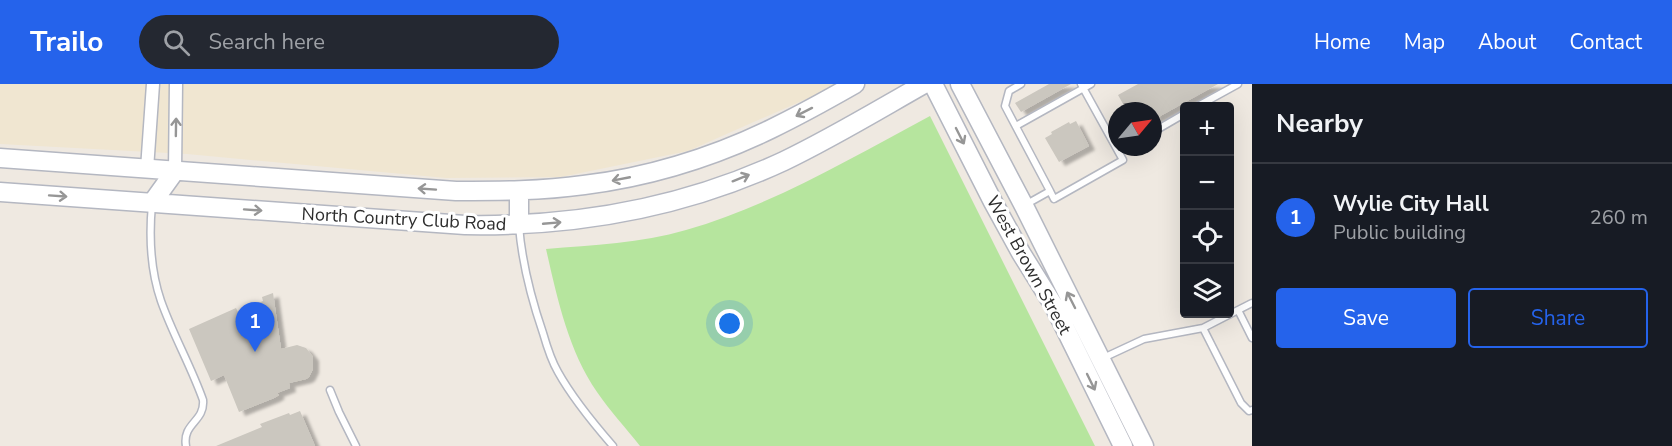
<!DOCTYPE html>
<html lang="en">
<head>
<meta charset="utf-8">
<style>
  body { margin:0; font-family:"Nunito Sans",sans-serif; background:#242831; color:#f1f3f6 }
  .controls { position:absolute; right:18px; top:18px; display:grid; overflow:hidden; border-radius:6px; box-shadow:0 6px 24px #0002 }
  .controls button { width:54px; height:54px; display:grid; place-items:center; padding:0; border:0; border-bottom:2px solid #363941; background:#171b24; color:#f1f3f6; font:30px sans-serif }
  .compass { position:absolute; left:1108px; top:18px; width:54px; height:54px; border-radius:50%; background:#171b24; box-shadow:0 6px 24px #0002; rotate:61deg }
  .you { position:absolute; left:730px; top:240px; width:21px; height:21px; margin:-15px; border:4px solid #fff; border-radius:50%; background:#1a73e8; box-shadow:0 0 0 9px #1a73e833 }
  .badge { display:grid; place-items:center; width:39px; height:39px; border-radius:50%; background:#2563eb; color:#fff; font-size:20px; font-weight:700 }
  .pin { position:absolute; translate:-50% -50px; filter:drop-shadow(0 2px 3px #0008) }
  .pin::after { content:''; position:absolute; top:32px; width:21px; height:18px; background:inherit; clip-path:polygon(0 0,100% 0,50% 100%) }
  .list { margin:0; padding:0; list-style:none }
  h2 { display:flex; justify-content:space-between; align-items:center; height:78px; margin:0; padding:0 24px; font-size:26px }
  h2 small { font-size:20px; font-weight:400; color:#9ea1a6 }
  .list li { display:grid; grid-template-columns:39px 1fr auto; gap:18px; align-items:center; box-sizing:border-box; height:108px; padding:0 24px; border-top:2px solid #363941 }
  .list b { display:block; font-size:22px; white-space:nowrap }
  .list p { margin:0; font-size:20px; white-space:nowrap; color:#9ea1a6 }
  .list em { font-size:20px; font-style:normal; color:#9ea1a6 }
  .actions { display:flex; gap:12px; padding:18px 24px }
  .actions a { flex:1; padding:14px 0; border:2px solid #2563eb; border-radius:6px; text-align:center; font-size:21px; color:#2563eb }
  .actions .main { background:#2563eb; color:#fff }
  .icon { flex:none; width:33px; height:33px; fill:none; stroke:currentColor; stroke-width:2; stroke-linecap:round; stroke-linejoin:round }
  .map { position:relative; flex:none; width:1252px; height:362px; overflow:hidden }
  header { display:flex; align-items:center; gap:36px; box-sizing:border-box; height:84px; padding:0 30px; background:#2563eb; color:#fff }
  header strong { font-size:28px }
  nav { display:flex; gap:33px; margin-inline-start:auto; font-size:21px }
  .search { width:420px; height:54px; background:#242831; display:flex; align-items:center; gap:15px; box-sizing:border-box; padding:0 21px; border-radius:33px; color:#9ea1a6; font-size:22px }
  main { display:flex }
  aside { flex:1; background:#171b24 }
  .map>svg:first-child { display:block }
  .education { fill:#f0e6d1 }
  .green { fill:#b6e59e }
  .building { fill:#cbc7bf; filter:url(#shadow) }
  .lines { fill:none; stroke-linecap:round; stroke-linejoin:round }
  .service-casing { stroke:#b4b7c1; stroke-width:9 }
  .minor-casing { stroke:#b4b7c1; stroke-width:15 }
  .secondary-casing { stroke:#b4b7c1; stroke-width:21 }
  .service { stroke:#fff; stroke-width:6 }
  .minor { stroke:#fff; stroke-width:12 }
  .secondary { stroke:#fff; stroke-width:18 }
  .oneway { stroke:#969696 }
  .labels { text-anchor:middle; stroke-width:6; stroke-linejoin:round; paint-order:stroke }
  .street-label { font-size:18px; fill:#2e2e2e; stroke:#fff }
</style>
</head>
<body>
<header>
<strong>Trailo</strong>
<div class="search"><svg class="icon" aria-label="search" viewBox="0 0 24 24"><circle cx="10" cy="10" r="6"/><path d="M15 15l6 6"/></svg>Search here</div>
<nav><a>Home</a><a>Map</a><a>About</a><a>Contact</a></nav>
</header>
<main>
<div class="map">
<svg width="1252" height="362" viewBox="0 0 1252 362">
  <defs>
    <filter id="shadow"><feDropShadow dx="6" dy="4" stdDeviation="1.5" flood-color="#0004"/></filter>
  </defs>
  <rect width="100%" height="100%" fill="#efe9e1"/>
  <path class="education" d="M0 0H836L820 9 688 67 561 93 446 94 187 70 0 60Z"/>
  <path class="green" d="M930 32 1095 362H640C626 344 610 327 597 308 568 266 557 213 546 165 593 161 641 159 686 146 773 121 851 74 930 32Z"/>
  <path class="building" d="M1049 0H1071L1021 28 1015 19Z
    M1138 0H1218L1153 36V27H1127L1118 11Z
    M1076 37 1089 62 1059 78 1045 54 1052 50 1051 48 1069 38 1070 40Z
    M273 209 281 265 297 261 306 264 313 273V285L309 293 306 295 289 299 290 304 277 309 279 311 274 314 239 328 224 291 211 297 189 245 236 224 238 228 263 217 262 213Z
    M300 327 315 362H216L262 343 260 340 289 329 290 331Z"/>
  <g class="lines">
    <defs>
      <path id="service" d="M1021 0 1009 7 1005 22 1050 107
        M1198 22 1238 0
        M1016 42 1091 0
        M1153 48 1184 30
        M152 120C149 152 150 185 161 217 173 251 191 282 203 316 205 338 182 339 186 362
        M1025 121 1050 107 1054 115 1123 76 1081 0
        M519 142C522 179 531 214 543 249 547 263 551 276 558 288 573 315 593 339 613 362
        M1238 226 1252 254
        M1203 244 1241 319 1249 327 1252 326
        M1101 275 1144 255 1203 244 1252 219
        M330 306 339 328 356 362"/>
      <path id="minor" d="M147 85 153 0
        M175 87 176 0"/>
      <path id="secondary" d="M933 0 993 118 1021 169 1054 222 1123 362
        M960 0 1024 122 1144 362
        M0 74 456 107C499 107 541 107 584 101 648 93 713 73 771 45 800 31 827 16 855 0
        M519 107V141
        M0 108 465 141C576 143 683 124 784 77 832 54 878 26 924 0
        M152 119 175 87"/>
    </defs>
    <use href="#service" class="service-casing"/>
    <use href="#minor" class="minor-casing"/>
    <use href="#secondary" class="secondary-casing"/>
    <use href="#service" class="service"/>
    <use href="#minor" class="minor"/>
    <use href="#secondary" class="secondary"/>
  </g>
  <defs><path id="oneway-shaft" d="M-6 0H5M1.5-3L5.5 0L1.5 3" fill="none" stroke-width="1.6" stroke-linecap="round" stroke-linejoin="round" transform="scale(1.5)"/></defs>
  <g class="oneway">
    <use href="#oneway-shaft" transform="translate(804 28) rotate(153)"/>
    <use href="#oneway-shaft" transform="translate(176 43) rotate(-89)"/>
    <use href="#oneway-shaft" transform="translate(960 52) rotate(63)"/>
    <use href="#oneway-shaft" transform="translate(741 94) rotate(-22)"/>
    <use href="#oneway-shaft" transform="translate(621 95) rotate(169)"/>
    <use href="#oneway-shaft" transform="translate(427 105) rotate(-176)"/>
    <use href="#oneway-shaft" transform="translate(58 112) rotate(4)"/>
    <use href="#oneway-shaft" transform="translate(253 126) rotate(4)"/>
    <use href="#oneway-shaft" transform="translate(552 139) rotate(-5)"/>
    <use href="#oneway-shaft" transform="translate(1071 216) rotate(-117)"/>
    <use href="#oneway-shaft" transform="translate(1091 298) rotate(64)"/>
  </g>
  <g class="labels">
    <g class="street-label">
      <text transform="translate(404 135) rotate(3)" y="6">North Country Club Road</text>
      <text transform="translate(1029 181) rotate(61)" y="6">West Brown Street</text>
    </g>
  </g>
</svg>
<div class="controls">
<button>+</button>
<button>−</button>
<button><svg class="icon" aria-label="locate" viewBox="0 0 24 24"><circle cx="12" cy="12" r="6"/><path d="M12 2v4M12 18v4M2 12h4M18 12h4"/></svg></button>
<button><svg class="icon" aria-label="layers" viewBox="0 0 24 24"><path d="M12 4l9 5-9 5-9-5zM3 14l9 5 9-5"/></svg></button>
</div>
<svg class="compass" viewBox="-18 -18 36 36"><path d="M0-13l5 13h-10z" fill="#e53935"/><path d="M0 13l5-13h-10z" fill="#9ea1a6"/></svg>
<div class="you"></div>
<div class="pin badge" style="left:255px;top:268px">1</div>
</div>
<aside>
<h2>Nearby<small></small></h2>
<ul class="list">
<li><span class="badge">1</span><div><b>Wylie City Hall</b><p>Public building</p></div><em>260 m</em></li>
</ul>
<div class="actions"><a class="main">Save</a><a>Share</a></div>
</aside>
</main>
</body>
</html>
